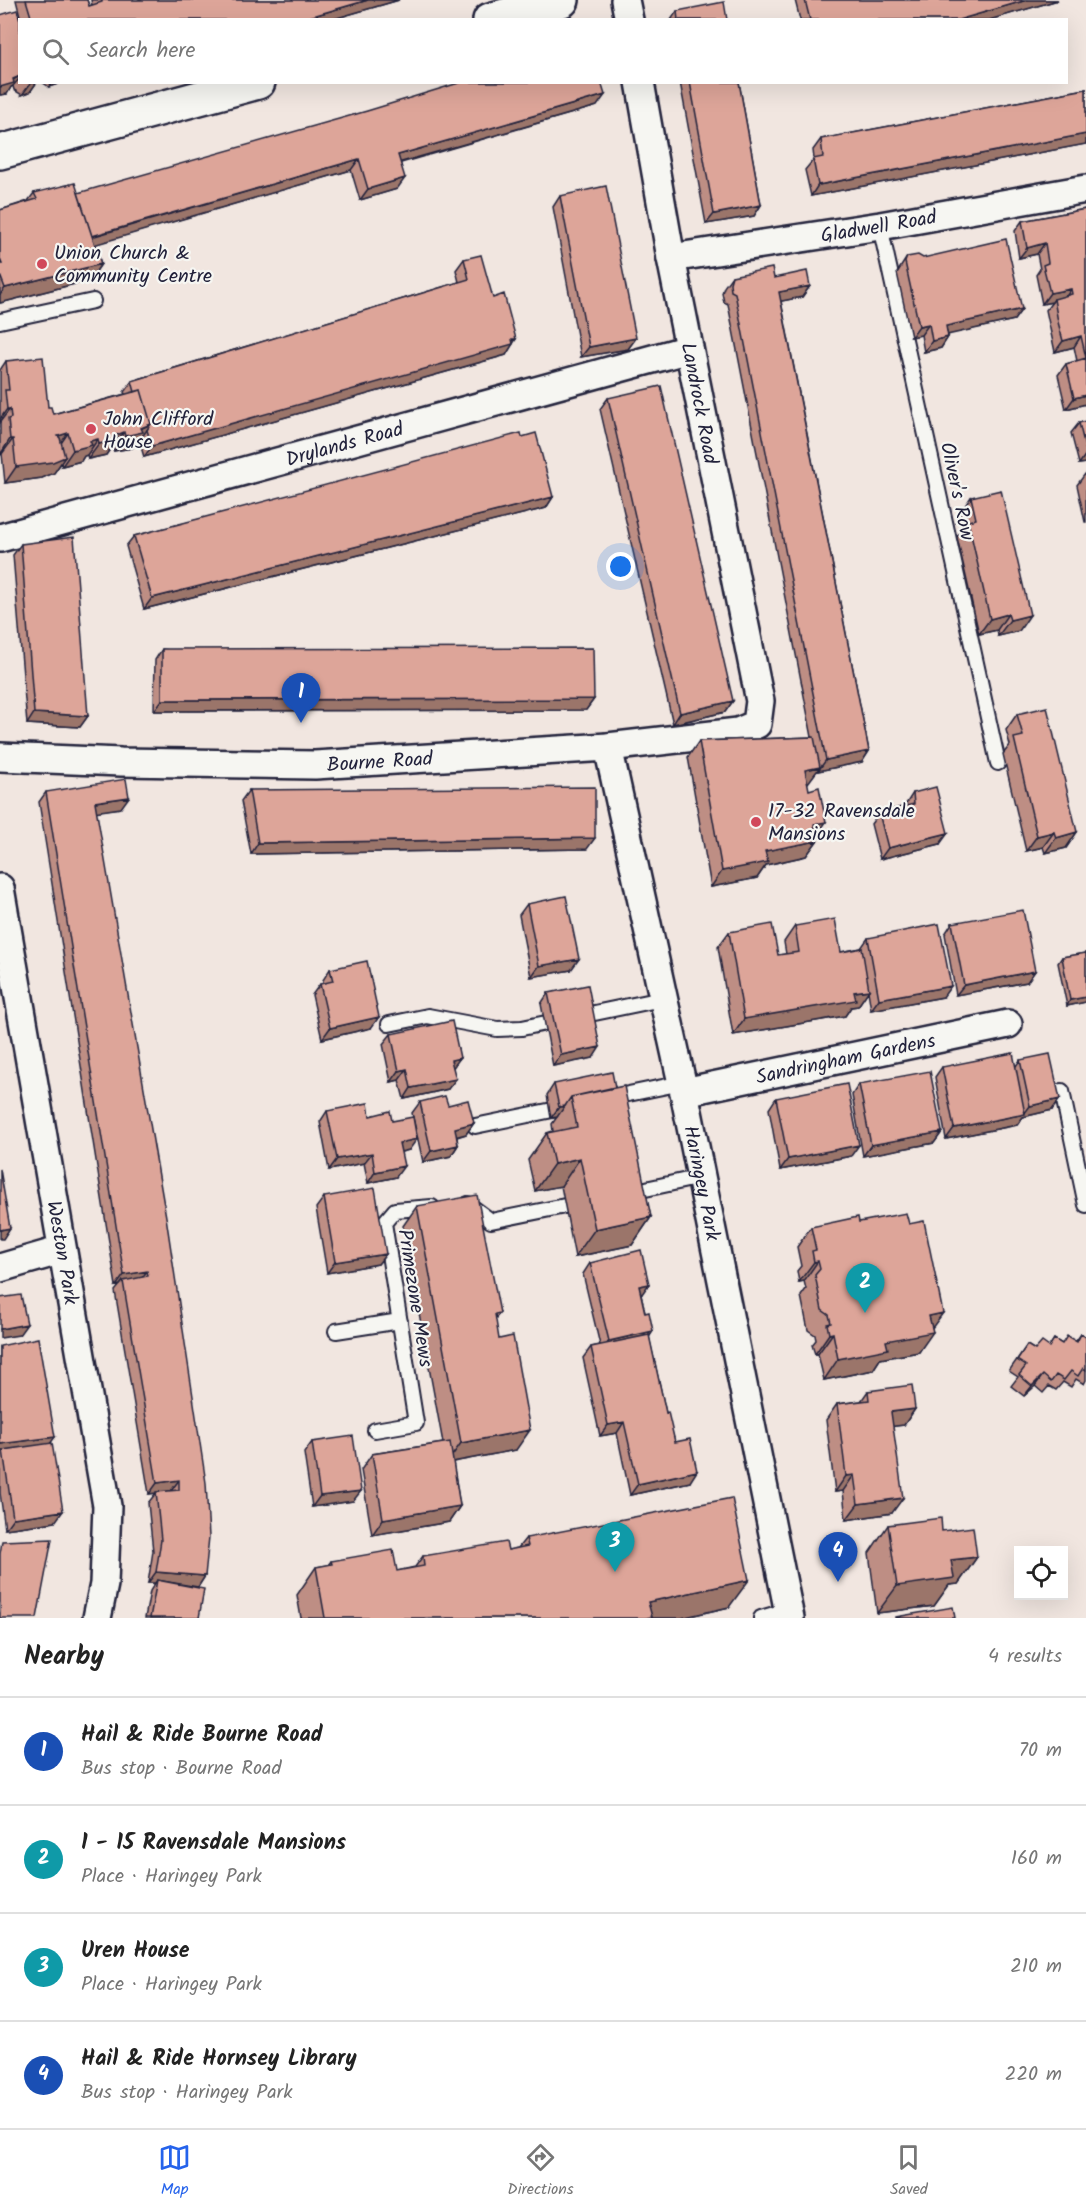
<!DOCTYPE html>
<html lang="en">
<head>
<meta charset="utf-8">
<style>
  body { margin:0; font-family:Kalam,sans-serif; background:#f2f2f2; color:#222 }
  .controls { position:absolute; right:18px; bottom:18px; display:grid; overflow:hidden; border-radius:0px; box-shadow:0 6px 24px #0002 }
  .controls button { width:54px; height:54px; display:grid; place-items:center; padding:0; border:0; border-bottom:2px solid #e0e0e0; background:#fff; color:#222; font:30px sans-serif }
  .you { position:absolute; left:621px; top:567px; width:21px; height:21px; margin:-15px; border:4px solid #fff; border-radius:50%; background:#1a73e8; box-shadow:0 0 0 9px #1a73e833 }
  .badge { display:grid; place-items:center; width:39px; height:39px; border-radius:50%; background:#2563eb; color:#fff; font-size:20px; font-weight:700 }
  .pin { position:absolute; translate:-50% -50px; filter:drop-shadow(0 2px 3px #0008) }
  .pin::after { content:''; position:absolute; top:32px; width:21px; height:18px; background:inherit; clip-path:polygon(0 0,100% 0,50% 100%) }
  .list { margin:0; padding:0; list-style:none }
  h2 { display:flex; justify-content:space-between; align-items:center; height:78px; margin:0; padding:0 24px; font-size:26px }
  h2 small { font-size:20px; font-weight:400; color:#767676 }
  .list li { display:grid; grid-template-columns:39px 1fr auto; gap:18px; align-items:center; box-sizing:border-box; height:108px; padding:0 24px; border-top:2px solid #e0e0e0 }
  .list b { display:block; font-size:22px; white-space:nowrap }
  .list p { margin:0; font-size:20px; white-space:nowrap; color:#767676 }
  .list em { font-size:20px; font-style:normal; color:#767676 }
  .icon { flex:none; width:33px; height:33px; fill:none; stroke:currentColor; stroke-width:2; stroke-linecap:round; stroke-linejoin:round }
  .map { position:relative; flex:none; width:1086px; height:1618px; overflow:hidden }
  .search { position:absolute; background:#fff; box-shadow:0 6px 24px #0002; left:18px; right:18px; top:18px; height:66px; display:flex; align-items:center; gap:15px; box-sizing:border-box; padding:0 21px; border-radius:0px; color:#767676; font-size:22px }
  .sheet { height:510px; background:#fff }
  nav { display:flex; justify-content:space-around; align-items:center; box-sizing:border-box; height:84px; border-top:2px solid #e0e0e0; background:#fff; font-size:16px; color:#767676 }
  nav a { display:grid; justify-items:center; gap:3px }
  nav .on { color:#2563eb }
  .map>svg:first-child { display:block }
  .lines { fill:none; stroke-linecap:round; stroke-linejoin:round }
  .service-casing { stroke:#22223b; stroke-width:18 }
  .minor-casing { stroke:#22223b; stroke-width:32 }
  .tertiary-casing { stroke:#22223b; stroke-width:38 }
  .service { stroke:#f6f6f2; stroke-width:14 }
  .minor { stroke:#f6f6f2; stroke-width:27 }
  .tertiary { stroke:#f6f6f2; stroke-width:33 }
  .wall { fill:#be8e84; stroke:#22223b; stroke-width:1.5 }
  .shaded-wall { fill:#9b746b; stroke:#22223b; stroke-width:1.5 }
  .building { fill:#dda599; stroke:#22223b; stroke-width:1.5 }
  .poi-dot { fill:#d1495b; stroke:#f6f6f2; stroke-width:2 }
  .labels { text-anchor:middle; stroke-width:4.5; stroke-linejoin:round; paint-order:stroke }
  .street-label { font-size:20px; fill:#22223b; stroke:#f6f6f2 }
  .poi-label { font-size:20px; fill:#22223b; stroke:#f6f6f2; text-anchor:start }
</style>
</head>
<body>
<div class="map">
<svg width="1086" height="1618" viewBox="0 0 1086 1618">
  <rect width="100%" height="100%" fill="#f1e6e0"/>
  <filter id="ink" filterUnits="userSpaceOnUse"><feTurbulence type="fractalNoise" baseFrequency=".0167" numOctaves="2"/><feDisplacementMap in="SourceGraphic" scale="12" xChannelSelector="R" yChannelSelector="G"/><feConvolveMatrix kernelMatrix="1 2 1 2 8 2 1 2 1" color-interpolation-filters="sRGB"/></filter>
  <g filter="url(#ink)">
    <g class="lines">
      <defs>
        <path id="service" d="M880 226 998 763
          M0 321 93 301
          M389 1024 428 1016 497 1029 522 1028 662 999
          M1062 1091 1086 1205
          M609 1098 682 1083
          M475 1126 567 1107
          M627 1193 701 1177
          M468 1204 491 1221 565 1206
          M336 1331 400 1321
          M375 1430 416 1423 384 1223 395 1210 432 1207
          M761 1618 788 1610"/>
        <g id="minor">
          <path d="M625 0 629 20"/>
          <path id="s1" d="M671 258 880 226 1086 189"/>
          <path id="s2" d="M0 538 689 349"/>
          <path id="s3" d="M608 747 684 1092 790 1618"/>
          <path id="s4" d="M0 757 121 762 315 765 608 747 738 732 757 724 760 701 671 258 640 82"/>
          <path id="s5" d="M0 888 107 1506 104 1584 97 1618"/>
          <path id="s6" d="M684 1092 1008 1024"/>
          <path d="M0 1268 62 1250"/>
        </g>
        <path id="tertiary" d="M490 20 562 0
          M0 152 258 82"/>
      </defs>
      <use href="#service" class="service-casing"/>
      <use href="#minor" class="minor-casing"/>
      <use href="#tertiary" class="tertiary-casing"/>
      <use href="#service" class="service"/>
      <use href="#minor" class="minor"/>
      <use href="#tertiary" class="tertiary"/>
    </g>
    <path class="wall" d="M16 0H87L89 6 92 5 91 0H399L330 20H21Z
      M795 0H1058L989 20H800Z
      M677 11 727 20H671Z
      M0 15 20 20V82H37L30 92 22 95 14 90 13 86 11 87 7 94 0 95Z
      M42 82H59L58 84 49 87Z
      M680 82H739L761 205 754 216 706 224Z
      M1086 89V144L811 196 805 170 814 159 813 150 821 139Z
      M597 106 401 163 397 189 360 200 351 170 95 244 101 264 90 280 0 303V210L28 201 34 193H78Z
      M560 196 636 338 628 349 581 357 553 207Z
      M1086 209V406V404L1066 409 1058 375 1066 364 1077 361 1074 347 1055 352 1046 310 1052 302 1042 304 1036 275 1040 269 1037 254 1019 258 1015 231 1022 221Z
      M907 257 1022 309 1014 320 948 334V337L941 348 924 352 921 335 911 337 897 273Z
      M464 259 493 298 513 343 506 355 144 457 139 440 136 442 132 448 114 451 113 448 110 449 106 455 88 459 87 455 84 456 81 461 62 466 61 463 54 473 42 478 5 483 2 454 0 455V370L6 361 48 407 53 414 125 394 124 392 132 381 459 282 456 270Z
      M732 276 774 278 810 286 802 297 781 301 869 751 862 762 818 771V769L807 783 817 841 806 856 766 865 757 878 711 887 688 757 699 741 812 737 728 304 724 302 722 293 724 287Z
      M608 398 733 701 725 712 673 724 600 409Z
      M1086 421V463L1079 464 1071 433 1079 423Z
      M522 437 553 497 546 508 144 609 126 546 134 536Z
      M1085 474H1086V522H1085L1077 485Z
      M971 497 1019 631 998 636 997 630 979 634 957 537 963 528 960 513Z
      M21 544 88 716 80 727 27 724 13 555Z
      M162 649 594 699 586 710 154 711 155 660Z
      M1017 714 1077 832 1066 848 1045 853 1043 847 1026 851 1003 754 1010 745 1006 730Z
      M249 790 587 849 251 854 241 801Z
      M46 792 121 808 96 811 205 1576 198 1587 199 1618H145L150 1591 155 1583H148L153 1551 148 1503 156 1493 149 1494 115 1291 120 1285 116 1286 39 802Z
      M913 793 940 844 880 859 871 824 879 813 906 806V804Z
      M527 904 571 970 531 977 519 915Z
      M952 923 1035 971 1027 982 956 995 945 934Z
      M795 926 841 952 861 948 868 938 943 997 871 1010 868 991 858 1006 851 1007 845 1016 733 1035 718 947 729 932 778 955 786 954 784 942Z
      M1086 953V1002L1067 1006 1058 963 1062 957Z
      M330 969 371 1028 322 1039 312 995 320 984H323V980Z
      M548 993 593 1058 553 1066 541 1004Z
      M391 1034 453 1068 448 1089 404 1099 399 1080 391 1082 383 1044Z
      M1020 1060 1052 1110 1023 1117 1017 1125 946 1139 935 1077 942 1067 1016 1066Z
      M554 1084 615 1087 651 1217 632 1245 575 1257 561 1186 535 1191 528 1160 547 1133 553 1131 552 1124 557 1117 551 1118 547 1095Z
      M859 1084 942 1132 934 1143 863 1156 852 1095Z
      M776 1098 851 1156 780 1170 769 1109Z
      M420 1102 448 1105 474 1123 466 1134 457 1137 458 1145 451 1156 423 1162 412 1113Z
      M327 1111 370 1116 392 1121 409 1150 401 1152 396 1177 368 1183 364 1163 329 1170 320 1122Z
      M324 1197 386 1254 378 1264 327 1273 316 1208Z
      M417 1206 500 1313 495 1319 516 1450 453 1462 460 1506 449 1522 372 1535 361 1470 372 1454 443 1443 403 1226Z
      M859 1222 932 1329 919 1352 880 1359 873 1370 824 1380 818 1354H815L812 1345 816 1340 815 1335 808 1330 801 1296 806 1289 804 1281 799 1282 797 1271 801 1266 797 1247 811 1227Z
      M590 1263 642 1294 641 1295 645 1313 653 1331 649 1337 666 1413 675 1442 690 1482 630 1495 617 1433 600 1436 583 1358 591 1347 600 1345 583 1274Z
      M1081 1334 1086 1337V1380L1084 1384 1076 1379 1071 1387 1063 1382 1056 1390 1049 1386 1043 1393 1035 1386 1024 1396 1011 1386 1018 1377 1009 1371 1027 1345 1035 1350 1049 1347 1054 1339 1062 1344 1076 1341Z
      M0 1346 50 1443 55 1522 5 1529 0 1493Z
      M868 1391 915 1409 904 1425 893 1426 892 1513 846 1520 843 1491 835 1492 826 1420 837 1404 861 1401Z
      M312 1442 353 1501 312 1507 304 1453Z
      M888 1525 942 1531 977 1557 958 1584 949 1585 934 1606 877 1613 869 1553Z
      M526 1538 729 1607 681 1618H301L297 1595 316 1567 328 1565 331 1561 397 1571 415 1567 423 1556 508 1550 518 1548Z"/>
    <path class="shaded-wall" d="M368 0H399L330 20H299Z
      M1027 0H1058L989 20H958Z
      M20 76V78L13 86 11 87 7 94 0 95V87Z
      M34 82H37L30 92 22 95 30 84Z
      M52 82H59L58 84 49 87Z
      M605 95 597 106 391 165 398 155Z
      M1086 134V144L811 196 818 185Z
      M359 159 351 170 80 249 88 238Z
      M405 178 397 189 360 200 368 189Z
      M761 205 754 216 706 224 714 214Z
      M1045 243 1037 254 1019 258 1027 248Z
      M101 264 90 280 0 303V295L5 288Z
      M810 286 802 297 772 303 779 292Z
      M1071 289 1064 300 1054 299 1052 302 1042 304 1050 293Z
      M1022 309 1014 320 938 337 946 326Z
      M929 324 921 335 911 337 919 326Z
      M1081 336 1074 347 1055 352 1063 341Z
      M948 337 941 348 924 352 932 341Z
      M636 338 628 349 581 357 589 347Z
      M516 339 506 355 144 457 152 446Z
      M1086 395V404L1066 409 1074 398Z
      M7 409H10L0 422V419Z
      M151 424 140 440 136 442 132 448 114 451 125 436Z
      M124 432 113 448 110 449 106 455 88 459 99 444 117 435Z
      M68 433 57 449 58 436Z
      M10 439H13L2 454 0 455Z
      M98 439 87 455 84 456 81 461 62 466 73 450 90 441Z
      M1086 454V463L1079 464Z
      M65 457 54 473 42 478 5 483 16 467Z
      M553 497 546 508 144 609 152 598Z
      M1008 614 997 630 979 634 990 619Z
      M1030 615 1019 631 998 636 1010 620Z
      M594 699 586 710 154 711 162 700Z
      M733 701 725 712 673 724 680 713Z
      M34 713 88 716 80 727 27 724Z
      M869 751 862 762 818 771 826 760Z
      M820 767 808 783 794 786 805 770Z
      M129 797 121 808 87 813 95 802Z
      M826 822 815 838 814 824Z
      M1054 832 1043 847 1026 851 1037 836Z
      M1077 832 1066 848 1045 853 1056 838Z
      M948 833 940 844 880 859 888 848Z
      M595 838 587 849 251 854 258 843Z
      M817 841 806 856 766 865 757 878 711 887 722 871 765 851Z
      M579 959 571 970 531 977 539 966Z
      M1035 971 1027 982 956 995 964 985Z
      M951 986 943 997 871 1010 879 999Z
      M869 990 858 1006 851 1007 845 1016 733 1035 744 1019 854 992Z
      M1086 997V1002L1067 1006 1070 1000Z
      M379 1017 371 1028 322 1039 330 1028Z
      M600 1047 593 1058 553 1066 561 1055Z
      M460 1058 452 1069 451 1060Z
      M407 1069 399 1080 391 1082 399 1071Z
      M456 1079 448 1089 404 1099 411 1088Z
      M1060 1099 1052 1110 1023 1117 1017 1125 946 1139 954 1128 1024 1114 1030 1106Z
      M565 1106 557 1117 551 1118 559 1107Z
      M474 1123 466 1134 447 1139 455 1128Z
      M942 1132 934 1143 863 1156 871 1145Z
      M417 1139 409 1150 392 1154 399 1143Z
      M458 1145 451 1156 423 1162 431 1151Z
      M859 1145 851 1156 780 1170 788 1159Z
      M372 1153 364 1163 329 1170 337 1159Z
      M580 1158 561 1186 535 1191 554 1164Z
      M404 1166 396 1177 368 1183 375 1172Z
      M651 1217 632 1245 575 1257 595 1229Z
      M10 1228 3 1239H0V1230Z
      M386 1254 378 1264 327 1273 335 1262Z
      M818 1261 804 1281 799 1282 814 1262Z
      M147 1271 139 1282 123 1281 120 1285 116 1286 124 1275Z
      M649 1284 642 1294 631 1297 639 1286Z
      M943 1313 929 1332H933L919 1352 880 1359 873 1370 824 1380 838 1359 886 1341 929 1316Z
      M27 1324 19 1335 0 1338V1329Z
      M653 1331 646 1342 601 1352 609 1341Z
      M833 1333 818 1354H815L829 1334Z
      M1043 1375 1035 1386 1024 1396 1032 1386Z
      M915 1409 904 1425 880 1428 891 1412Z
      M624 1422 617 1433 600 1436 608 1425Z
      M530 1430 516 1450 447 1463 461 1443Z
      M55 1437 47 1448 3 1450 0 1454V1444Z
      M697 1471 690 1482 630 1495 638 1484Z
      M854 1475 843 1491 835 1492 846 1476Z
      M179 1480 171 1491 149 1494 157 1483Z
      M361 1491 353 1501 312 1507 320 1496Z
      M903 1498 892 1513 846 1520 858 1504Z
      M460 1506 449 1522 372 1535 383 1519Z
      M63 1511 55 1522 5 1529 13 1518Z
      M977 1557 958 1584 949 1585 934 1606 877 1613 897 1586 951 1560Z
      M156 1572 205 1576 198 1587 157 1580 155 1583H148Z
      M749 1580 729 1607 681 1618H637L648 1602Z"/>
    <path class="building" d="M26 0H87L89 6 102 2V0H368L299 20H32Z
      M805 0H1027L958 20H810Z
      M724 2 727 20H678L677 11Z
      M17 10 20 20V76L13 79 14 83 0 87V15Z
      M462 82H601L605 95 398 155 405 178 368 189 359 159 92 236 78 193 367 111Z
      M690 82H739L761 205 714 214Z
      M1086 89V134L818 185 813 159 823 157 821 139Z
      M75 183 101 264 5 288 0 275V264H2L0 259V210L37 199 34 193Z
      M606 186 636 338 589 347 560 196Z
      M1086 209V358L1081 336 1063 341 1058 322 1054 299 1072 294 1071 289 1050 293 1043 265 1048 263 1045 243 1027 248 1022 221Z
      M1006 239 1022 309 946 326 948 337 932 341 929 324 919 326 905 262 907 257 918 255 923 258Z
      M481 255 493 298 504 294 516 339H512L513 344 152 446 147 430 151 424 141 390 135 392 132 381 469 279 464 259Z
      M772 268 774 278 807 271 810 286 779 292 869 751 826 760 735 293 731 291 730 283 732 276Z
      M43 357 48 407H51L53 414 141 390 151 424 141 428 143 432 125 436 124 432 117 435 118 439 99 444 98 439 90 441 92 445 73 450 68 433 58 436 60 438 65 457 53 462 16 467 13 439H10L8 419 11 418 10 409H7L5 390H9L6 361Z
      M1086 358V395L1074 398 1066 364Z
      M661 386 733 701 680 713 608 398Z
      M1086 421V451L1079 423Z
      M521 433 522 437 536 433 553 497 152 598 134 536Z
      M1001 490 1030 615 1010 620 1008 614 990 619 968 521 976 519 971 497Z
      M74 537 88 716 34 713 21 544Z
      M593 648 594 699 162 700V649Z
      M1047 707 1077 832 1056 838 1054 832 1037 836 1014 738 1023 736 1017 714Z
      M814 737 820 767 805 770 809 790 819 787 826 822 814 824 817 841 765 851 768 862 722 871 699 741Z
      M126 779 129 797 95 802 166 1217 206 1483 209 1537 205 1576 156 1572 161 1540 156 1492 179 1490V1480L157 1483 123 1281 148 1276 147 1271 124 1275 46 792Z
      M595 787V838L258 843 249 790Z
      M936 787 948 833 888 848 879 813 914 804 913 793Z
      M566 896 579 959 539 966 527 904Z
      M1023 910 1035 971 964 985 952 923Z
      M835 919 841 952 862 948 869 990 854 992 856 1000 744 1019 729 932 772 924 778 955 799 952 795 926Z
      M939 924 951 986 879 999 868 938Z
      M1086 953V997L1070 1000 1062 957Z
      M367 961 379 1017 330 1028 320 984 333 981 330 969Z
      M588 985 600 1047 561 1055 548 993Z
      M452 1021 460 1058 451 1060 456 1079 411 1088 407 1069 399 1071 391 1034Z
      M1013 1053 1025 1114 954 1128 942 1067Z
      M1050 1054 1060 1099 1030 1106 1020 1060Z
      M930 1071 942 1132 871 1145 859 1084Z
      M612 1072 615 1087 571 1097 565 1106 559 1107 554 1084Z
      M847 1084 859 1145 788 1159 776 1098Z
      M624 1086 651 1217 595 1229 580 1158 554 1164 547 1133 577 1127 571 1097Z
      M445 1096 448 1105 468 1100 474 1123 455 1128 458 1145 431 1151 420 1102Z
      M368 1103 370 1116 390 1111 392 1121 413 1117 417 1139 399 1143 404 1166 375 1172 372 1153 337 1159 327 1111Z
      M0 1169 10 1228 0 1230Z
      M375 1188 386 1254 335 1262 324 1197Z
      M477 1195 500 1313 495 1314 499 1339 513 1336 530 1430 461 1443 417 1206Z
      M906 1213 909 1224 924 1221 943 1313 929 1316 933 1332 886 1341 888 1349 838 1359 833 1333 829 1334 827 1324 831 1323 829 1315 822 1310 815 1275 820 1269 818 1261 814 1262 812 1251 816 1250 811 1227 858 1217 859 1222Z
      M641 1250 649 1284 639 1286 645 1313 649 1312 653 1331 609 1341 590 1263Z
      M21 1295 27 1324 0 1329V1298Z
      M1081 1334 1086 1337V1370L1083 1368 1078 1376 1071 1371 1064 1380 1056 1375 1051 1382 1043 1375 1032 1386 1019 1375 1026 1366 1017 1360 1027 1345 1035 1350 1042 1342 1049 1347 1054 1339 1062 1344 1067 1336 1077 1342Z
      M649 1335 666 1413 668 1412 675 1442 690 1439 697 1471 638 1484 624 1422 608 1425 591 1347Z
      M38 1338 55 1437 0 1444V1346Z
      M912 1385 915 1409 891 1412 903 1498 858 1504 854 1475 846 1476 837 1404 869 1400 868 1391Z
      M353 1436 361 1491 320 1496 312 1442Z
      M450 1442 460 1506 383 1519 372 1454Z
      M52 1443 63 1511 13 1518 3 1450Z
      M732 1498 749 1580 648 1602 652 1617 645 1618H325L316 1567 332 1564 331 1561 393 1550 397 1571 424 1566 423 1556 506 1542 508 1550 528 1546 526 1538Z
      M941 1518 942 1531 973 1527 977 1557 951 1560 954 1578 897 1586 888 1525Z
      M52 1539 37 1618H0V1554L2 1541Z
      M157 1580 204 1589 199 1618H150Z
      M953 1607 955 1618H896V1617Z"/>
  </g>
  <g class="poi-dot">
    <circle cx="42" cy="264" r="6"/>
    <circle cx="91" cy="429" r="6"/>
    <circle cx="756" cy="822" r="6"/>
  </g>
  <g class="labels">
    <g class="street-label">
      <text dy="7" stroke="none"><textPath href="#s1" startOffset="210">Gladwell Road</textPath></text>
      <text transform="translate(700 403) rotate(79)" y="7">Landrock Road</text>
      <text dy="7" stroke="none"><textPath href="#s2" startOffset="357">Drylands Road</textPath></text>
      <text transform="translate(958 491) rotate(78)" y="7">Oliver's Row</text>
      <text dy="7" stroke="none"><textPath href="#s4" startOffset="380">Bourne Road</textPath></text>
      <text dy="7" stroke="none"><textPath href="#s6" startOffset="165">Sandringham Gardens</textPath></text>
      <text dy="7" stroke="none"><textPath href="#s3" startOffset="446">Haringey Park</textPath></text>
      <text dy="7" stroke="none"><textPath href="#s5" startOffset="370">Weston Park</textPath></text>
      <text transform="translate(416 1298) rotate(81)" y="7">Primezone Mews</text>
    </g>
    <g class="poi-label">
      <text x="54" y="259">Union Church &amp;<tspan x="54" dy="23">Community Centre</tspan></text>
      <text x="103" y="425">John Clifford<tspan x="103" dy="23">House</tspan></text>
      <text x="768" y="817">17-32 Ravensdale<tspan x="768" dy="23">Mansions</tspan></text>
    </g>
  </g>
</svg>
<div class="controls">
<button><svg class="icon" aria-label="locate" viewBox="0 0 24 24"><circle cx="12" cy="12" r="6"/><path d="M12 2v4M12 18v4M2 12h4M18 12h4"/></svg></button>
</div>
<div class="you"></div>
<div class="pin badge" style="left:301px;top:723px;background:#1a4fb4">1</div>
<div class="pin badge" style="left:865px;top:1313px;background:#0f9aa8">2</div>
<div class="pin badge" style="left:615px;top:1572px;background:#0f9aa8">3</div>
<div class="pin badge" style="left:838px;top:1582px;background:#1a4fb4">4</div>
<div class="search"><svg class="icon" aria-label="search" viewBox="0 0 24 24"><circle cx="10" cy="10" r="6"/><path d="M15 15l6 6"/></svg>Search here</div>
</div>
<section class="sheet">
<h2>Nearby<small>4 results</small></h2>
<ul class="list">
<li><span class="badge" style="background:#1a4fb4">1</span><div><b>Hail &amp; Ride Bourne Road</b><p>Bus stop · Bourne Road</p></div><em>70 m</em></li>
<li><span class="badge" style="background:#0f9aa8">2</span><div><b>1 - 15 Ravensdale Mansions</b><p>Place · Haringey Park</p></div><em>160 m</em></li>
<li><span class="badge" style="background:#0f9aa8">3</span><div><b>Uren House</b><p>Place · Haringey Park</p></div><em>210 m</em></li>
<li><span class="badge" style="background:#1a4fb4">4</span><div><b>Hail &amp; Ride Hornsey Library</b><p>Bus stop · Haringey Park</p></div><em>220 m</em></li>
</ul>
</section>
<nav>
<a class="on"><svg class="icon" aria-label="map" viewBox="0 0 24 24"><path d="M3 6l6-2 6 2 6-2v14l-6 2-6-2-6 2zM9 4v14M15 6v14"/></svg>Map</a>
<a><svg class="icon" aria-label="directions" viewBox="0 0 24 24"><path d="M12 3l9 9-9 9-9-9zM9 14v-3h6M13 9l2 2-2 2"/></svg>Directions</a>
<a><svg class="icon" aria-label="saved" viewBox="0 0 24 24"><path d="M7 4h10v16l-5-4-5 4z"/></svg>Saved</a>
</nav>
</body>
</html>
